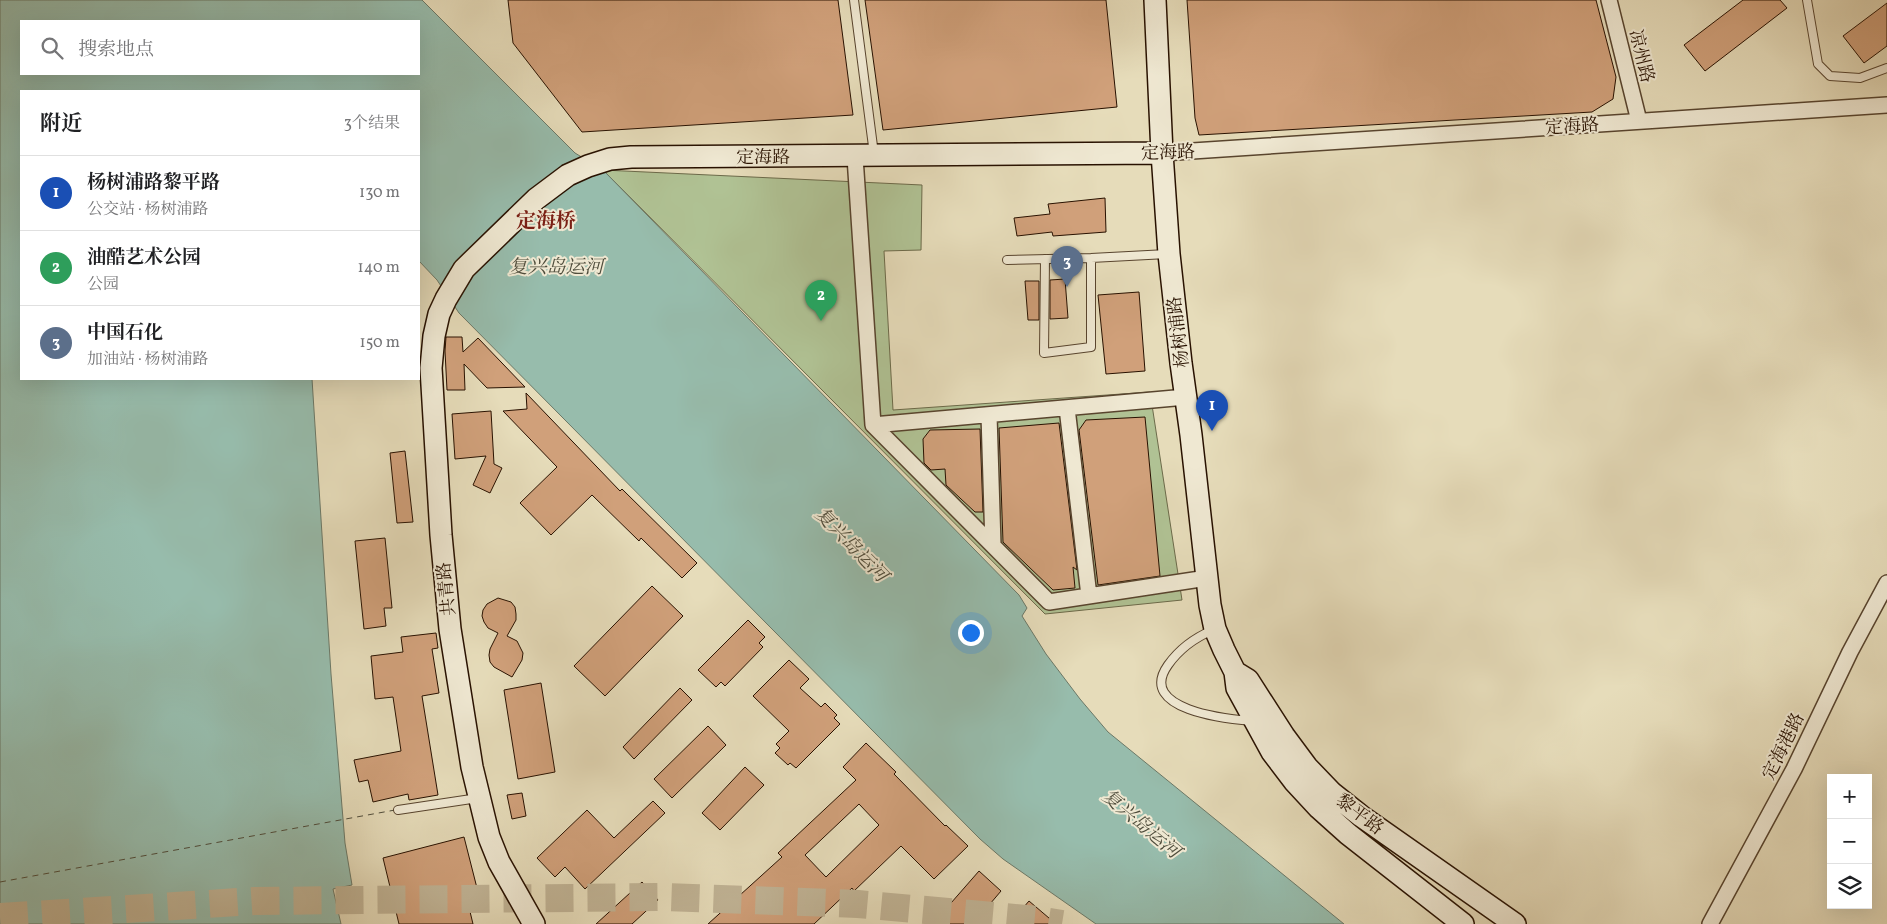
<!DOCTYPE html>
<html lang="zh">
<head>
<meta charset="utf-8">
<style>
  body { margin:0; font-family:Vollkorn,"Noto Serif SC",serif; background:#f2f2f2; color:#202124 }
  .controls { position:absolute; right:15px; bottom:15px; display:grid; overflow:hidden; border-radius:0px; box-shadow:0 5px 20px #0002 }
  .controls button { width:45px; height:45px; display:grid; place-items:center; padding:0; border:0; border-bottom:1px solid #e0e0e0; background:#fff; color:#202124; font:25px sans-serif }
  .you { position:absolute; left:970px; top:632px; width:18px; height:18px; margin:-12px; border:4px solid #fff; border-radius:50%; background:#1a73e8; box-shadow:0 0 0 8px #1a73e833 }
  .badge { display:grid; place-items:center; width:32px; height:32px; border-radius:50%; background:#db2777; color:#fff; font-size:16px; font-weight:700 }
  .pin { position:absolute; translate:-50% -41px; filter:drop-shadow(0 1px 2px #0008) }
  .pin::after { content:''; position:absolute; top:26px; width:18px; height:15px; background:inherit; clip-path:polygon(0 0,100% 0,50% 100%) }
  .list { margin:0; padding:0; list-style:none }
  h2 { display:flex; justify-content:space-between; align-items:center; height:65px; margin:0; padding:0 20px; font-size:21px }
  h2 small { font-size:16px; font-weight:400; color:#757577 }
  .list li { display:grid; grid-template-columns:32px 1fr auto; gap:15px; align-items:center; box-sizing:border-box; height:75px; padding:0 20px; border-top:1px solid #e0e0e0 }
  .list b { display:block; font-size:19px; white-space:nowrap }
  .list p { margin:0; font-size:16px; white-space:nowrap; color:#757577 }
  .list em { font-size:16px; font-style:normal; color:#757577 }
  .icon { flex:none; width:28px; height:28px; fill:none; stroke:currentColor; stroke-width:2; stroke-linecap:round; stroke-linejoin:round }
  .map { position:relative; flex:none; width:1887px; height:924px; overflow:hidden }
  .search { position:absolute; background:#fff; box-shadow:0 5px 20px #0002; left:20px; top:20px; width:400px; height:55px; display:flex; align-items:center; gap:12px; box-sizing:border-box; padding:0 18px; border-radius:0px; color:#757577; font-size:19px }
  .panel { position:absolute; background:#fff; box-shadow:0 5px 20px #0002; left:20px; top:90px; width:400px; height:290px; border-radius:0px }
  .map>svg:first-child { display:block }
  .green { fill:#b0c294; stroke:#6c6a4a }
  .water { fill:#97bcac; stroke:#6b7867; fill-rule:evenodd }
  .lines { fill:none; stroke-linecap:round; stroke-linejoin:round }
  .ferry { stroke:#4f4d3c; stroke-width:1; stroke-dasharray:6 5; stroke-linecap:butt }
  .building { fill:#d0a07a; stroke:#281100; fill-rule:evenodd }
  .highway-tunnel { stroke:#c0b395; stroke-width:28; stroke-dasharray:28 14; stroke-linecap:butt }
  .lane-casing { stroke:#58442e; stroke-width:10 }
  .street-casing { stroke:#58442e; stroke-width:18 }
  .secondary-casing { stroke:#281100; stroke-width:24 }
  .lane { stroke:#efe8d2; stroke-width:8 }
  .street { stroke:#efe8d2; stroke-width:15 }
  .secondary { stroke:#efe8d2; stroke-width:21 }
  .labels { text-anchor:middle; stroke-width:4; stroke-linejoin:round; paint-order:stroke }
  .street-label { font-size:18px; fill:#281100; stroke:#efe8d2 }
  .water-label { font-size:19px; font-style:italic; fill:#4f4d3c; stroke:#efe8d2 }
  .quarter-label { font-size:20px; font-weight:bold; fill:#7a1f14; stroke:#efe8d2 }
</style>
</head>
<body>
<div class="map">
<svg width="1887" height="924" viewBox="0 0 1887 924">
  <rect width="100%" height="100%" fill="#e6dcba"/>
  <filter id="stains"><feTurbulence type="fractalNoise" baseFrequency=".004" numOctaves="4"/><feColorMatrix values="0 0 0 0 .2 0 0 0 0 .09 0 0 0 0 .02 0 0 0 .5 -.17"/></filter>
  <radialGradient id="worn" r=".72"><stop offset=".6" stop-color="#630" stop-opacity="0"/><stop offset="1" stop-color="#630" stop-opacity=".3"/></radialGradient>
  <path class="green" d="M603 170 922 185 921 250 884 251 893 410 1150 392 1182 600 1045 614Z"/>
  <path class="water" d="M0 0H422L575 153 603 170 1019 595 1027 608 1022 616 1046 654 1080 699 1108 732 1344 924H1096L1003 859 980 839 459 313 437 280 419 261V91H21V379H312L331 674 345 843 352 885 333 889 341 924H0ZM21 21H419V74H21Z"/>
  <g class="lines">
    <path class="ferry" d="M0 882 395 810"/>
  </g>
  <path class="building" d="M508 0H838L853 115 582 132 513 43Z
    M865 0H1106L1117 107 883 130Z
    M1187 0H1596L1616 77 1613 99 1592 112 1199 135 1195 118Z
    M1743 0H1780L1787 8 1705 71 1684 45Z
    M1887 3V46L1864 63 1843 36Z
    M1105 198 1106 232 1053 236 1052 232 1017 236 1014 218 1050 214 1048 204Z
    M1065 279 1068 318 1050 319V280Z
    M1025 281H1039V320H1028Z
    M1139 292 1145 371 1106 374 1098 295Z
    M446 337H462L463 352 478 338 525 387 487 388 464 364 465 390H447L445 351Z
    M526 393 620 491 622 489 697 563 682 578 641 538 639 541 592 495 551 535 520 503 557 467 503 411 527 409Z
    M491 411 494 464 502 468 490 493 473 485 486 456 455 459 452 414Z
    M1145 417 1160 576 1098 585 1079 430 1086 420Z
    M1059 423 1077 570 1073 567 1075 588 1053 590 1003 542 999 428Z
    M980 429 983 512H975L946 485 945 469 931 470 924 463 923 439 930 430Z
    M405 451 413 522 397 523 390 453Z
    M385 538 392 608H384L386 626 364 629 355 541Z
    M652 586 683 616 605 696 574 666Z
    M498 598 511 602 515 607 516 614V620L507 636 517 641 523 653 522 660 512 677 494 667 490 662 489 655 490 649 498 633 488 628 484 622 482 616 483 610 487 604Z
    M748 620 765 637 759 643 763 647 725 686 721 682 716 687 698 670Z
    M436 633 438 648 432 649 439 693 422 696 438 795 409 800 408 794 373 802 368 780 359 782 354 760 401 751 393 697 375 699 371 656 403 652 401 637Z
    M789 660 809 679 800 688 821 707 825 703 837 715 834 718 840 724 796 768 790 763 788 765 775 753 780 748 776 744 789 731 753 696Z
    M541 683 555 772 518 779 504 690Z
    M680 688 692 700 634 759 623 747Z
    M708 726 726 745 672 798 654 779Z
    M866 743 896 772 894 774 945 826 946 825 968 846 934 879 901 846 854 891 852 888 814 924H708L782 857 778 853 856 780 843 767ZM859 804 879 825 826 877 805 855Z
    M745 767 764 785 720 830 702 813Z
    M522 793 526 816 512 819 507 795Z
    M653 801 665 813 585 889 565 867 555 877 537 858 587 810 614 838Z
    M464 837 478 892 466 895 473 924H399L383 858Z
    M979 871 1001 891 973 924H930L943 909 944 911Z
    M642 882 658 900 632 924H596Z
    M1029 901 1056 924H1027L1017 915Z"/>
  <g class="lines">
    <path class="highway-tunnel" d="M0 917 255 901 667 897 858 904 1037 920 1062 924"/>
    <defs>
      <path id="lane" d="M854 0 874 154
        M1807 0 1818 64 1830 76 1860 78 1887 68
        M1045 259 1044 353 1091 347V258
        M1007 260 1091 258 1167 254
        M1213 630C1194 638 1180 648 1168 665 1136 710 1227 719 1252 721
        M398 810 478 798"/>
      <path id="street" d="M1609 0 1639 121
        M1162 153 1887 105
        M855 157 873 425 1049 602 1207 578
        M1067 408 1089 596
        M989 415 993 545
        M873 425 1186 397
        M1710 924 1794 769 1850 652 1887 583"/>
      <path id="secondary" d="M1155 0 1162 153 1169 254 1181 363 1191 435 1210 605 1215 629 1224 650 1235 672 1237 688 1272 752 1294 781 1319 808 1348 834 1463 924
        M1235 672 1248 680 1284 736 1307 767 1332 793 1361 816 1515 924
        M534 924 499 862 489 837 472 767 450 629 441 535 431 368 434 336 439 314 446 299 464 269 536 199 568 175 588 166 610 159 631 157 1162 153"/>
    </defs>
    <use href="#lane" class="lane-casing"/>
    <use href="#street" class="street-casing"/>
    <use href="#secondary" class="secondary-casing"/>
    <use href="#lane" class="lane"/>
    <use href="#street" class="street"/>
    <use href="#secondary" class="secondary"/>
  </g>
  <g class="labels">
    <g class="street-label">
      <text transform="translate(1642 56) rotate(76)" y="6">凉州路</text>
      <text transform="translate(1572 126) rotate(-4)" y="6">定海路</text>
      <text transform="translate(1168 152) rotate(-2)" y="6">定海路</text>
      <text x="763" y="163">定海路</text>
      <text transform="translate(1178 332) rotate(-97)" y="6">杨树浦路</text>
      <text transform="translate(446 589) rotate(-96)" y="6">共青路</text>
      <text transform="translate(1783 746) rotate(-64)" y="6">定海港路</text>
      <text transform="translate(1360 814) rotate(37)" y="6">黎平路</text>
    </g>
    <g class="water-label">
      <text x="556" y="273">复兴岛运河</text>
      <text transform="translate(852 544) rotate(46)" y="7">复兴岛运河</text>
      <text transform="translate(1142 823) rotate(40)" y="7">复兴岛运河</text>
    </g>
    <g class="quarter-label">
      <text x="546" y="227">定海桥</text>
    </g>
  </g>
  <rect width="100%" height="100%" filter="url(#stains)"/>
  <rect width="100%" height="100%" fill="url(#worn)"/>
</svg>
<div class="controls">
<button>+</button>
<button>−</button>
<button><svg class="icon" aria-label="layers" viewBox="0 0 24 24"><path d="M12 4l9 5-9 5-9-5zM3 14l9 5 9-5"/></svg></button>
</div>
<div class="you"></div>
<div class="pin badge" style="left:1212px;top:431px;background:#1a4fb4">1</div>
<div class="pin badge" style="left:821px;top:321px;background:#2e9e5b">2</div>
<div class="pin badge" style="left:1067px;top:287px;background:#5c6f8a">3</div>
<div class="search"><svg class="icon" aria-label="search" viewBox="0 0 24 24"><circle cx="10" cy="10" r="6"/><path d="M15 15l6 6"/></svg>搜索地点</div>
<section class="panel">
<h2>附近<small>3个结果</small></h2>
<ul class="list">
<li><span class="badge" style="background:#1a4fb4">1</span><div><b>杨树浦路黎平路</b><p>公交站 · 杨树浦路</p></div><em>130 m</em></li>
<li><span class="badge" style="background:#2e9e5b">2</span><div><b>油酷艺术公园</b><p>公园</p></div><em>140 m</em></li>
<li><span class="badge" style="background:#5c6f8a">3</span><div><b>中国石化</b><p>加油站 · 杨树浦路</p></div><em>150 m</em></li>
</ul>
</section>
</div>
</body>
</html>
